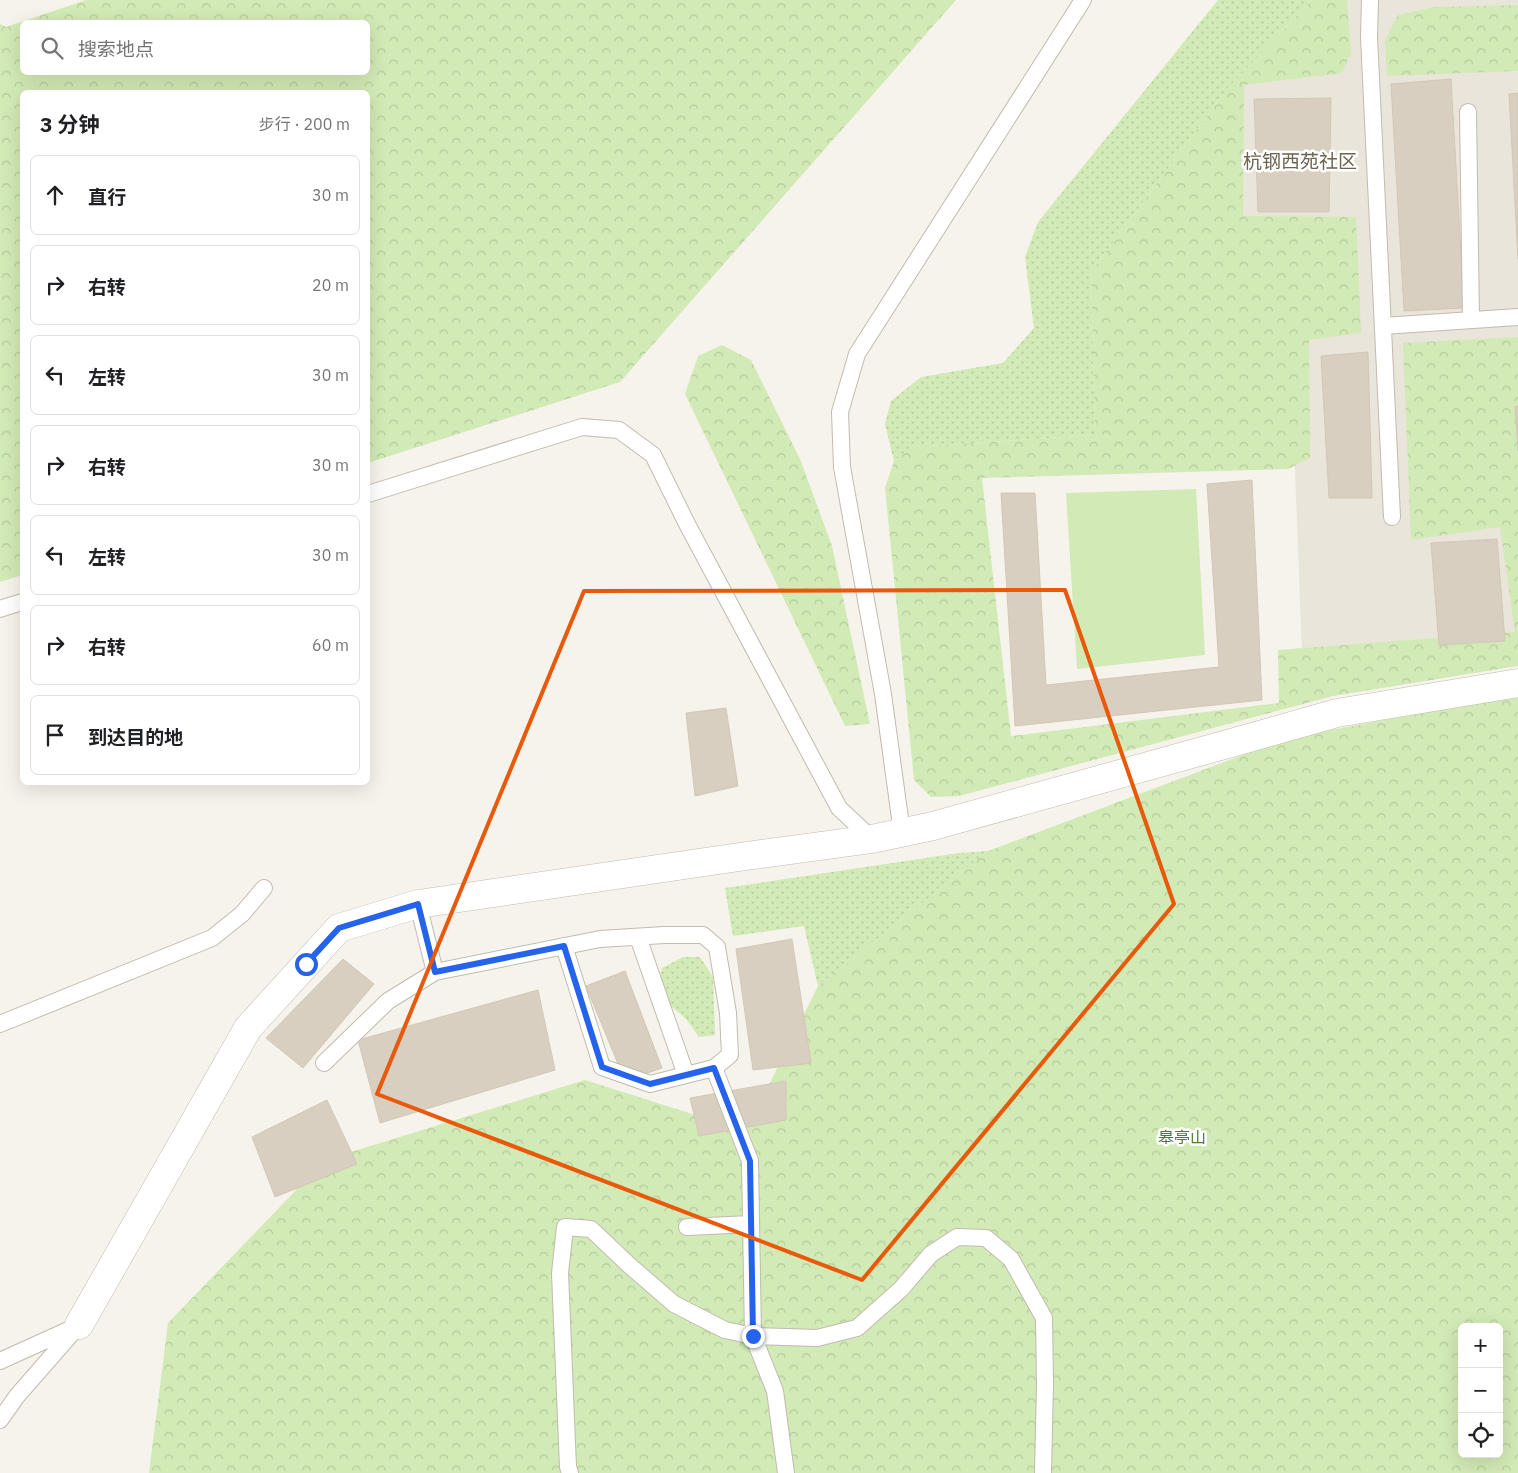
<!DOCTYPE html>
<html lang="zh">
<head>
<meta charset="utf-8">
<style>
  body { margin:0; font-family:"IBM Plex Sans","Noto Sans SC",sans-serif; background:#f2f2f2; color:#202124 }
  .controls { position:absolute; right:15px; bottom:15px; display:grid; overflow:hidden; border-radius:8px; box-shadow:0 5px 20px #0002 }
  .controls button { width:45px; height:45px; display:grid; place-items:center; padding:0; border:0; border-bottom:1px solid #e0e0e0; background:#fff; color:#202124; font:25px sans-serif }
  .stop { position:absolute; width:15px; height:15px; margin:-11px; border:4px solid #2563eb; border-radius:50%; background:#fff }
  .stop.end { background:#2563eb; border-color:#fff; box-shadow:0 1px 5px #0008 }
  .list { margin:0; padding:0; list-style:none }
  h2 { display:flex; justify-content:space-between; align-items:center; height:65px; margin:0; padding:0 20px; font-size:21px }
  h2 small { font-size:16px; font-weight:400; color:#757577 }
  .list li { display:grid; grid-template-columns:32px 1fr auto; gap:15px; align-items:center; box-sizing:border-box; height:80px; margin:0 10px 10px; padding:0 10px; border:1px solid #e0e0e0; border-radius:8px }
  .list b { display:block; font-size:19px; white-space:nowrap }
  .list em { font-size:16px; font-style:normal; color:#757577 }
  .icon { flex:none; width:28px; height:28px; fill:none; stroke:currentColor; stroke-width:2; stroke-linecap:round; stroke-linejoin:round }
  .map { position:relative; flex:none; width:1518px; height:1473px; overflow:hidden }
  .search { position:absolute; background:#fff; box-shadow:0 5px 20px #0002; left:20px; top:20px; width:350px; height:55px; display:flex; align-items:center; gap:12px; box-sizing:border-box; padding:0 18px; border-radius:8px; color:#757577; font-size:19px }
  .panel { position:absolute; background:#fff; box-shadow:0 5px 20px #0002; left:20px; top:90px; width:350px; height:695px; border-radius:8px }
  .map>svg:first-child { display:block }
  .residential { fill:#eae5da }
  .grass { fill:url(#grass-dots) }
  .forest { fill:url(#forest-crowns); fill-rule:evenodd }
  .garden { fill:#d2eab5 }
  .building { fill:#d8cfc1; stroke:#d3c7b4 }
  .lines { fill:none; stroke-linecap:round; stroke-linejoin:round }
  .lane-casing { stroke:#c2bbae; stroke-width:18 }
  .street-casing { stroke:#c2bbae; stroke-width:29 }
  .lane { stroke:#fff; stroke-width:16 }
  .street { stroke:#fff; stroke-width:28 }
  .route { stroke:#2563eb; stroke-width:6 }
  .marked { fill:none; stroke:#e8590c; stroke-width:4; stroke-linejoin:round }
  .labels { text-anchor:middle; stroke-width:5; stroke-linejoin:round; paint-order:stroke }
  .park-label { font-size:16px; fill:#4a7f2a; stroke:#fff }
  .quarter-label { font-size:19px; fill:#6e6250; stroke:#fff }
</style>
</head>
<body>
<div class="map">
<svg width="1518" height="1473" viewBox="0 0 1518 1473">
  <defs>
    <pattern id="grass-dots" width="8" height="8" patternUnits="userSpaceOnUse" patternTransform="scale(1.25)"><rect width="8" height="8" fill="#d2eab5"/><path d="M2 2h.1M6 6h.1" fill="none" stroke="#b6ca9c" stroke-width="1.8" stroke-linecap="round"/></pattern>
    <pattern id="forest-crowns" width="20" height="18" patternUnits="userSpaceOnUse" patternTransform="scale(1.25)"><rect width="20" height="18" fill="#d2eab5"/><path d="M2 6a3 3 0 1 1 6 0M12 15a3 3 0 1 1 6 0" fill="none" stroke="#b6ca9c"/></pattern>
  </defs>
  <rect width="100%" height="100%" fill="#f6f3ec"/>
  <path class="residential" d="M1331 0H1518V651L1303 680 1286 235H1233L1226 57 1331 55Z"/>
  <path class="grass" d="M1218 0H1312L1227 89 1091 272 1095 435 912 447 894 461 885 424 891 401 921 377 1003 363 1034 328 1025 257 1038 222Z
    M988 851 818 986 804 926 733 936 725 888 959 853Z
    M683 957H700L713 977 715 1035 699 1037 686 1019 670 1005 658 986 662 968Z"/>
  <path class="forest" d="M86 0H956L620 382 368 463V92H22V575L0 582V24L6 27ZM368 22V72H22V22Z
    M1312 0H1347L1351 53 1342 73 1244 85 1243 216 1356 217 1361 333 1309 340 1310 458 1288 469 982 478 1011 736 1279 703 1278 650 1515 632 1500 527 1411 540 1403 343 1518 337V666L1333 696 959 796 931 797 914 780 885 488 894 461 912 447 1095 435 1091 272 1227 89Z
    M1518 5V71L1387 76 1385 40 1398 15 1434 7Z
    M722 345 751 360 800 459 832 546 870 724 845 726 685 394 698 356Z
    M1518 695V1473H149L168 1323 325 1160 585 1080 746 1131 818 986 988 851 1288 738ZM1462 1327H1499V1454H1462Z"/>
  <path class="garden" d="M1196 489 1205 655 1077 669 1066 493Z"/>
  <path class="building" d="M1451 79 1464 308 1404 311 1391 84Z
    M1518 93V259L1509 94Z
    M1331 98 1329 212H1258L1254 99Z
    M1368 352 1372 498H1329L1321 356Z
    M1518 406V451L1515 407Z
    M1252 480 1262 700 1015 726 1001 493H1035L1046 685 1219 667 1207 484Z
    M1497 539 1505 641 1439 645 1431 543Z
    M726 708 738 786 695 796 686 713Z
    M792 939 811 1063 753 1070 736 949Z
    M343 959 374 984 303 1068 266 1038Z
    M625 971 662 1068 625 1081 586 986Z
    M538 990 555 1070 380 1123 358 1040Z
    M786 1081V1120L699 1136 690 1098Z
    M327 1100 357 1164 275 1197 252 1137Z"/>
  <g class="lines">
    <defs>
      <path id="lane" d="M1370 0 1369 37 1392 517
        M1468 112 1471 320
        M1383 326 1518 317
        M368 494 582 427 619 430 653 455 687 524 839 808 872 839
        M0 609 22 602
        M902 833 883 694 842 467 840 412 857 354 1083 0
        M418 904 435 972 600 939 664 935H703L717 947 728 1013 730 1055 714 1068 650 1084 602 1067 564 946
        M638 937 686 1075
        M0 1024 212 938 242 914 264 888
        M324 1063 388 1001 435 972
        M714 1068 750 1161 753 1336 775 1391 786 1473
        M687 1227 750 1224
        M0 1361 75 1327
        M0 1420 17 1396 79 1325
        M570 1473 568 1467 560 1273 565 1227 591 1229 629 1265 674 1304 725 1330 753 1336 817 1338 857 1328 901 1289 931 1254 957 1237 986 1238 1011 1259 1044 1318 1045 1383 1043 1473"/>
      <path id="street" d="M79 1325 248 1028 339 928 418 904 746 856 872 839 933 826 1249 738 1337 713 1518 683"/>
    </defs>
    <use href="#lane" class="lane-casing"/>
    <use href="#street" class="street-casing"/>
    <use href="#lane" class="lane"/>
    <use href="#street" class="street"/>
  </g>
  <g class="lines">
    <path class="route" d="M306 964 339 928 418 904 435 972 564 946 602 1067 650 1084 714 1068 750 1161 753 1336"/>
  </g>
  <path class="marked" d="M1065 590 1174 904 862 1280 377 1094 584 591Z"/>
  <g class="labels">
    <g class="park-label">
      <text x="1182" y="1143">皋亭山</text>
    </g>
    <g class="quarter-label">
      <text x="1300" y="168">杭钢西苑社区</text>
    </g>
  </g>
</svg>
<div class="controls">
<button>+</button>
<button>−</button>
<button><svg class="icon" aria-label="locate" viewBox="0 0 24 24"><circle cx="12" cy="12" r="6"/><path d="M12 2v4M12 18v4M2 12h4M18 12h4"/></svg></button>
</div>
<div class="stop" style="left:306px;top:964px"></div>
<div class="stop end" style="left:753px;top:1336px"></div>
<div class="search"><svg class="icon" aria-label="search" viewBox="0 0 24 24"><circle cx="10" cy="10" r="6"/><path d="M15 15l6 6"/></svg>搜索地点</div>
<section class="panel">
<h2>3 分钟<small>步行 · 200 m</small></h2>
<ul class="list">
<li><svg class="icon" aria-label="ahead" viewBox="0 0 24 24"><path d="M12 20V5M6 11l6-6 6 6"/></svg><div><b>直行</b></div><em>30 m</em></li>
<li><svg class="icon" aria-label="right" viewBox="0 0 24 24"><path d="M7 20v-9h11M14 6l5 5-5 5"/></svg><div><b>右转</b></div><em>20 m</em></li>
<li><svg class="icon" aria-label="left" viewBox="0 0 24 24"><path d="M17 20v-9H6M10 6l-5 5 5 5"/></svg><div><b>左转</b></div><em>30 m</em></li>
<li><svg class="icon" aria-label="right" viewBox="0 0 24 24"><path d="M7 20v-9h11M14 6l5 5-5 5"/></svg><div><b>右转</b></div><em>30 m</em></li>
<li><svg class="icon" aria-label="left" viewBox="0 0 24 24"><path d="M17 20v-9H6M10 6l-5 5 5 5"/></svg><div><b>左转</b></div><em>30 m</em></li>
<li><svg class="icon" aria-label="right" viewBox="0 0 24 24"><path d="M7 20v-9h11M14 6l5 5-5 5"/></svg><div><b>右转</b></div><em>60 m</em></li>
<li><svg class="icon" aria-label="arrive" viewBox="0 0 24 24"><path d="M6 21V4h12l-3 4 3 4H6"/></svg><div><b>到达目的地</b></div></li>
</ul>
</section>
</div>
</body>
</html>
